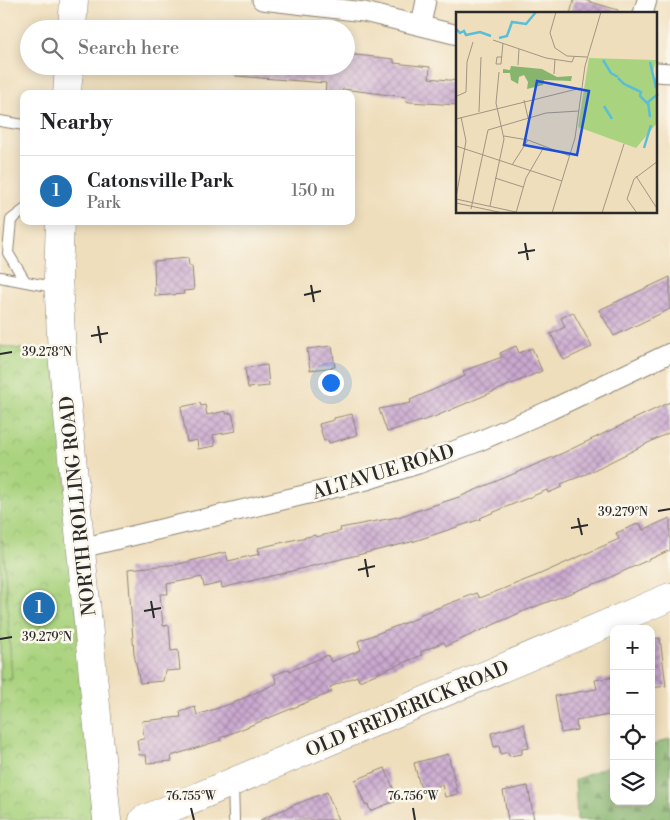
<!DOCTYPE html>
<html lang="en">
<head>
<meta charset="utf-8">
<style>
  body { margin:0; font-family:"Libre Bodoni",serif; background:#f6f6f6; color:#202124 }
  .controls { position:absolute; right:15px; bottom:15px; display:grid; overflow:hidden; border-radius:10px; box-shadow:0 2px 12px #0003 }
  .controls button { width:45px; height:45px; display:grid; place-items:center; padding:0; border:0; border-bottom:1px solid #e0e0e0; background:#fff; color:#202124; font:25px sans-serif }
  .you { position:absolute; left:330px; top:382px; width:18px; height:18px; margin:-12px; border:4px solid #fff; border-radius:50%; background:#1a73e8; box-shadow:0 0 0 8px #1a73e833 }
  .badge { display:grid; place-items:center; width:32px; height:32px; border-radius:50%; background:#1f6fb2; color:#fff; font-size:16px; font-weight:700 }
  .pin { position:absolute; translate:-50% -50%; border:2px solid #fff; box-shadow:0 1px 5px #0006 }
  .list { margin:0; padding:0; list-style:none }
  h2 { display:flex; justify-content:space-between; align-items:center; height:65px; margin:0; padding:0 20px; font-size:21px }
  h2 small { font-size:16px; font-weight:400; color:#757577 }
  .list li { display:grid; grid-template-columns:32px 1fr auto; gap:15px; align-items:center; box-sizing:border-box; height:70px; padding:0 20px; border-top:1px solid #e0e0e0 }
  .list b { display:block; font-size:19px; white-space:nowrap }
  .list p { margin:0; font-size:16px; white-space:nowrap; color:#757577 }
  .list em { font-size:16px; font-style:normal; color:#757577 }
  .icon { flex:none; width:28px; height:28px; fill:none; stroke:currentColor; stroke-width:2; stroke-linecap:round; stroke-linejoin:round }
  .map { position:relative; flex:none; width:670px; height:820px; overflow:hidden }
  .search { position:absolute; background:#fff; box-shadow:0 2px 12px #0003; left:20px; top:20px; width:335px; height:55px; display:flex; align-items:center; gap:12px; box-sizing:border-box; padding:0 18px; border-radius:28px; color:#757577; font-size:19px }
  .panel { position:absolute; background:#fff; box-shadow:0 2px 12px #0003; left:20px; top:90px; width:335px; height:135px; border-radius:10px }
  .map>svg:first-child { display:block }
  .forest { fill:url(#forest-firs); stroke:#59704c }
  .park { fill:url(#park-crowns); stroke:#6a7f55 }
  .pitch { fill:#aad37f; stroke:#6a7f55 }
  .building { fill:url(#building-cross-hatch) }
  .lines { fill:none; stroke-linecap:round; stroke-linejoin:round }
  .lane-casing { stroke:#8d8474; stroke-width:12 }
  .street-casing { stroke:#8d8474; stroke-width:21 }
  .secondary-casing { stroke:#8d8474; stroke-width:29 }
  .primary-casing { stroke:#8d8474; stroke-width:29 }
  .lane { stroke:#fff; stroke-width:10 }
  .street { stroke:#fff; stroke-width:19 }
  .secondary { stroke:#fff; stroke-width:28 }
  .primary { stroke:#fff; stroke-width:28 }
  .ticks { fill:none; stroke:#2b2b2b; stroke-width:2 }
  .labels { text-anchor:middle; stroke-width:5; stroke-linejoin:round; paint-order:stroke }
  .street-label { font-size:19px; fill:#2b2b2b; stroke:#fbf7ec }
  .inset-river { fill:none; stroke:#59bed7; stroke-width:2.5 }
  .inset-road { fill:none; stroke:#a19682; stroke-width:1 }
  .view { fill:#1d4ed8; fill-opacity:0.15; stroke:#1d4ed8; stroke-width:2.5 }
  .inset-edge { fill:none; stroke:#2b2b2b; stroke-width:2.5 }
  .ticks-label { font-size:12px; text-anchor:middle; fill:#2b2b2b; stroke:#fbf7ec; stroke-width:5; stroke-linejoin:round; paint-order:stroke }
</style>
</head>
<body>
<div class="map">
<svg width="670" height="820" viewBox="0 0 670 820">
  <defs>
    <pattern id="forest-firs" width="22" height="20" patternUnits="userSpaceOnUse" patternTransform="scale(1.25)"><rect width="22" height="20" fill="#87b56e"/><path d="M5 1l3.5 6h-7zM16 11l3.5 6h-7z" fill="#6f935b"/></pattern>
    <pattern id="park-crowns" width="20" height="18" patternUnits="userSpaceOnUse" patternTransform="scale(1.25)"><rect width="20" height="18" fill="#aad37f"/><path d="M2 6a3 3 0 1 1 6 0M12 15a3 3 0 1 1 6 0" fill="none" stroke="#92b56e"/></pattern>
    <pattern id="building-cross-hatch" width="8" height="8" patternUnits="userSpaceOnUse" patternTransform="scale(1.25)"><rect width="8" height="8" fill="#caa8cf"/><path d="M0 0l8 8M0 8l8-8" fill="none" stroke="#a489a8"/></pattern>
  </defs>
  <rect width="100%" height="100%" fill="#fbf7ec"/>
  <filter id="ink" filterUnits="userSpaceOnUse"><feTurbulence type="fractalNoise" baseFrequency=".02" numOctaves="2"/><feDisplacementMap in="SourceGraphic" scale="10" xChannelSelector="R" yChannelSelector="G"/><feConvolveMatrix kernelMatrix="1 2 1 2 8 2 1 2 1" color-interpolation-filters="sRGB"/></filter>
  <filter id="wash" filterUnits="userSpaceOnUse"><feTurbulence type="fractalNoise" baseFrequency=".0096" numOctaves="4" result="noise"/><feDisplacementMap in="SourceGraphic" scale="20" xChannelSelector="R" yChannelSelector="G"/><feGaussianBlur stdDeviation="1.12" result="paint"/><feColorMatrix in="noise" values="0 0 0 0 0 0 0 0 0 0 0 0 0 0 0 0 0 1.4 0 .05"/><feComposite in="paint" operator="in"/></filter>
  <g filter="url(#wash)">
    <rect width="100%" height="100%" fill="#efdebc"/>
    <path class="forest" d="M670 738V820H577L575 780 614 763V801H651V746Z"/>
    <path class="park" d="M0 346 42 352 54 351 93 781 92 820H0Z"/>
    <path class="pitch" d="M0 541H3L12 679 0 680Z"/>
    <g id="blocks">
      <path class="building" d="M574 0H584L618 10V14H570Z
        M346 54 394 59V63L430 67 429 78 458 81V105L410 102 405 101 406 97 343 89 342 94H325L326 83 236 76V66H346Z
        M188 258 189 266H192L194 290 183 291 184 294 155 296 154 261Z
        M670 277V309L614 336 599 310Z
        M573 312 592 347 564 360 551 334 565 327 561 318Z
        M332 346 335 367 310 370 307 349Z
        M516 346 519 353 532 348 542 371 434 417 387 432 379 409 411 403 410 400 465 376 463 371 502 357 500 353Z
        M267 365 269 386 248 388 245 368Z
        M670 402V432L586 474 561 484 562 487 548 493 547 490 480 518 481 519 415 541 222 588 221 583 204 587 202 577 167 584 168 594H160L163 626 169 625 171 651 178 650 180 670 165 671 163 681 140 683 134 654 128 569 179 564 226 552 228 561 260 554 258 548 315 535 316 537 341 531 340 528 398 517 459 497 563 453Z
        M200 403 201 406 205 405 207 415 226 411V414L232 413 236 431 213 435 215 446 198 449 197 440 187 442 181 407Z
        M352 414 357 435 329 443 328 440 324 441 319 424 334 420V418Z
        M670 518V550L602 581 524 611 446 646 444 642 420 652 422 655 359 681 357 676 330 687 332 692 220 738 221 740 171 756 172 761 147 763 146 755H139L137 740 144 739 142 721 181 717 180 712 195 707 197 715 233 703 277 683 274 675 289 669 290 671 328 655 331 662 361 650 358 641 420 617 419 615 477 593 480 598 538 575 619 539 616 533 640 523 643 530Z
        M660 638 666 686 651 688V639Z
        M614 677V714L576 721 577 730 561 733 555 696 597 689 595 680Z
        M524 724 529 748 522 749V754L509 756 508 752 501 754 499 746 494 747 491 733Z
        M448 754 458 794 445 797 442 785 421 790 414 763Z
        M385 768 398 800 370 811 368 804 365 805 355 780Z
        M528 786 534 820H508L503 791Z
        M327 792 338 820H260L294 805Z"/>
    </g>
  </g>
  <g filter="url(#ink)">
    <use href="#blocks" fill-opacity="0" stroke="#8d8474" stroke-width="1"/>
    <g class="lines">
      <defs>
        <path id="lane" d="M0 121 24 125
          M24 210 11 220 8 253 25 281
          M0 277 58 288
          M233 783 234 820"/>
        <path id="street" d="M262 0 364 12 458 35
          M643 14 647 0
          M421 25 426 0
          M656 72 670 73
          M81 548 367 480 418 464 475 443 550 410 670 353"/>
        <path id="secondary" d="M143 820 670 597"/>
        <path id="primary" d="M72 29 74 0
          M67 94 69 66
          M60 221 58 277 62 354 107 820"/>
      </defs>
      <use href="#lane" class="lane-casing"/>
      <use href="#street" class="street-casing"/>
      <use href="#secondary" class="secondary-casing"/>
      <use href="#primary" class="primary-casing"/>
      <use href="#lane" class="lane"/>
      <use href="#street" class="street"/>
      <use href="#secondary" class="secondary"/>
      <use href="#primary" class="primary"/>
    </g>
  </g>
  <path class="ticks" d="M525 243 528 260M518 253 535 250M311 285 314 302M304 295 321 291M98 326 101 343M91 336 108 333M0 354 12 352M658 511 670 509M578 518 582 535M571 528 588 525M365 559 368 577M358 570 375 566M151 601 154 618M144 611 161 608M0 639 12 637M191 808 194 820M413 808 415 820"/>
  <g class="labels">
    <g class="street-label">
      <text transform="translate(383 471) rotate(-17)" y="7">ALTAVUE ROAD</text>
      <text transform="translate(77 506) rotate(-96)" y="7">NORTH ROLLING ROAD</text>
      <text transform="translate(407 708) rotate(-23)" y="7">OLD FREDERICK ROAD</text>
    </g>
  </g>
  <g transform="translate(456 12)">
    <rect width="201" height="201" fill="#efdebc"/>
    <path d="M55 54 86 57 101 65 116 64 115 69 88 68 87 73 71 77 72 70 68 63 63 65 62 72 55 68 54 61H47V57L54 58Z" fill="#87b56e"/>
    <path d="M133 46 200 48 196 65 201 66V111L180 136 122 115Z" fill="#aad37f"/>
    <path d="M156 48 170 49 169 56 174 60 170 66 161 62 163 58 155 57Z" fill="#aad37f"/>
    <path class="inset-river" d="M0 17 4 21 8 19 10 23 24 20 35 24M43 26 51 24 56 10 70 12 80 0M147 48 155 61 162 65M194 50 200 76M162 66 168 72 185 80 184 84 192 92M148 94 156 107M194 105 192 90 202 82M188 136 195 113"/>
    <path class="inset-road" d="M100 0 94 21 99 36 111 44 131 45M37 28 90 46 116 50 118 45M46 45H41L40 52H45L47 31M62 53 63 37M98 62 99 47M1 84 10 80 11 50 17 30M68 88 72 106M23 100 25 45M0 107 125 76M48 124 72 128 114 144M0 134 106 169M56 153 72 128M180 164 202 198M39 166 67 175M0 186 10 129 5 105M0 187 60 200M0 191 47 201M34 194 48 127 40 91 43 60M15 197 32 118 90 101 123 99M60 201 70 166 88 135M96 201 119 126 129 54 145 0M146 201 168 132M181 201 171 187 178 167 202 149"/>
    <path class="view" d="M81 69 133 79 121 143 68 133Z"/>
    <rect width="201" height="201" class="inset-edge"/>
  </g>
  <g class="ticks-label">
    <text x="47" y="356">39.278°N</text>
    <text x="623" y="516">39.279°N</text>
    <text x="47" y="641">39.279°N</text>
    <text x="191" y="800">76.755°W</text>
    <text x="413" y="800">76.756°W</text>
  </g>
</svg>
<div class="controls">
<button>+</button>
<button>−</button>
<button><svg class="icon" aria-label="locate" viewBox="0 0 24 24"><circle cx="12" cy="12" r="6"/><path d="M12 2v4M12 18v4M2 12h4M18 12h4"/></svg></button>
<button><svg class="icon" aria-label="layers" viewBox="0 0 24 24"><path d="M12 4l9 5-9 5-9-5zM3 14l9 5 9-5"/></svg></button>
</div>
<div class="you"></div>
<div class="pin badge" style="left:39px;top:608px">1</div>
<div class="search"><svg class="icon" aria-label="search" viewBox="0 0 24 24"><circle cx="10" cy="10" r="6"/><path d="M15 15l6 6"/></svg>Search here</div>
<section class="panel">
<h2>Nearby<small></small></h2>
<ul class="list">
<li><span class="badge">1</span><div><b>Catonsville Park</b><p>Park</p></div><em>150 m</em></li>
</ul>
</section>
</div>
</body>
</html>
